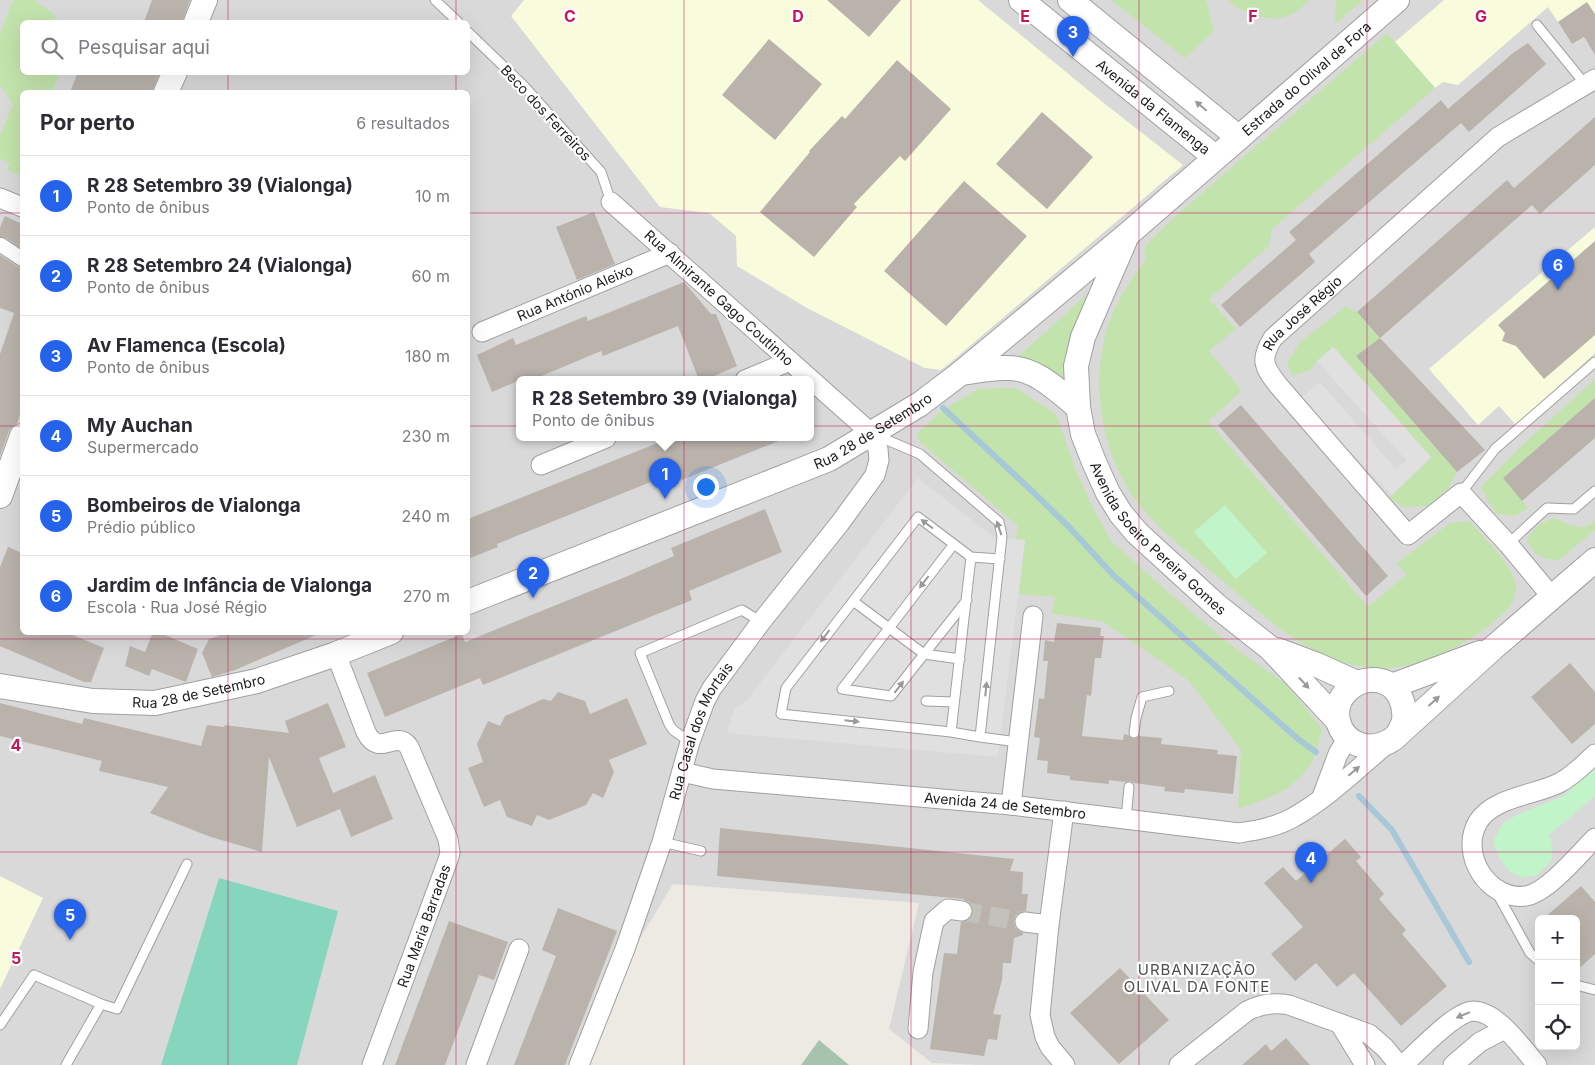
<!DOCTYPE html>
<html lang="pt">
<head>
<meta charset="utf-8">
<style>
  body { margin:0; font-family:Inter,sans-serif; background:#f7f7f7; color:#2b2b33 }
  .controls { position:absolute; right:15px; bottom:15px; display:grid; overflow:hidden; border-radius:8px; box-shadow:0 5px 20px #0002 }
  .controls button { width:45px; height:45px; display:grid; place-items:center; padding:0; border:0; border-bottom:1px solid #e1e1e2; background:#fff; color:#2b2b33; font:25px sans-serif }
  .you { position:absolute; left:705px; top:486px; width:18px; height:18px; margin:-12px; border:4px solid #fff; border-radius:50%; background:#1a73e8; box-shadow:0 0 0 8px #1a73e833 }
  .badge { display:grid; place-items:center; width:32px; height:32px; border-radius:50%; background:#2563eb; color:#fff; font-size:16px; font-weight:700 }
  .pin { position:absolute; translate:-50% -41px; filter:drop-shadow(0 1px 2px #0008) }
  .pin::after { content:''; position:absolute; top:26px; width:18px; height:15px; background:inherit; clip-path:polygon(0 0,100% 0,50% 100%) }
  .popup { position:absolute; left:516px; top:376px; width:298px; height:65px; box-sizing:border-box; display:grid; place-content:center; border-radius:8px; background:#fff; filter:drop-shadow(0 1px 4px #0005); font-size:16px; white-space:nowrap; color:#7c7c81 }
  .popup b { font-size:19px; color:#2b2b33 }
  .popup::after { content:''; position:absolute; left:50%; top:100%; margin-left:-10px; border:10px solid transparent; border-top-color:#fff }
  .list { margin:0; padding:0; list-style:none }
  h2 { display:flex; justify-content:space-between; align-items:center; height:65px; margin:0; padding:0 20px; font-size:21px }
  h2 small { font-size:16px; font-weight:400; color:#7c7c81 }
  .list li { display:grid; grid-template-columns:32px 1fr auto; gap:15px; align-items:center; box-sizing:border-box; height:80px; padding:0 20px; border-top:1px solid #e1e1e2 }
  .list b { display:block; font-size:19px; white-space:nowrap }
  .list p { margin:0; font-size:16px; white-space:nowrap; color:#7c7c81 }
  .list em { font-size:16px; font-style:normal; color:#7c7c81 }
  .icon { flex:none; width:28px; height:28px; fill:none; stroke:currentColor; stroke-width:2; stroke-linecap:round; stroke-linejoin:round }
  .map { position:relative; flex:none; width:1595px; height:1065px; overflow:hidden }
  .search { position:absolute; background:#fff; box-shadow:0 5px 20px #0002; left:20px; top:20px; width:450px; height:55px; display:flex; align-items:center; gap:12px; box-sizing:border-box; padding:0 18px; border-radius:8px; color:#7c7c81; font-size:19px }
  .panel { position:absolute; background:#fff; box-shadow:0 5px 20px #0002; left:20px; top:90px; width:450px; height:545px; border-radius:8px }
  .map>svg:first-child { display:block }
  .residential { fill:#dad9d9; fill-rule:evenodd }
  .education { fill:#f9fcdc }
  .grass { fill:#c3e3ac }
  .cemetery { fill:#a6c4ad }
  .park { fill:#c2f4ca }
  .pitch { fill:#86d6be }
  .parking { fill:#e0e0e0 }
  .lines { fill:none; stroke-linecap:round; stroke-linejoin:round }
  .stream { stroke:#a6c8d7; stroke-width:6 }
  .building { fill:#b9b3ac }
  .minor-tunnel { stroke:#c3c1bb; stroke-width:19; stroke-dasharray:19 9; stroke-linecap:butt }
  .service-casing { stroke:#a0a0a0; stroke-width:11 }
  .pedestrian-casing { stroke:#a0a0a0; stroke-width:16 }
  .minor-casing { stroke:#a0a0a0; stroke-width:21 }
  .tertiary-casing { stroke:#a0a0a0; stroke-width:26 }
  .service { stroke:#fff; stroke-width:9 }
  .pedestrian { stroke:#fff; stroke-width:14 }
  .minor { stroke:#fff; stroke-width:19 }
  .tertiary { stroke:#fff; stroke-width:24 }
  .oneway { fill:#999 }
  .grid { fill:none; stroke:#c2185b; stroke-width:1; stroke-opacity:0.55 }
  .labels { text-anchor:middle; stroke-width:4.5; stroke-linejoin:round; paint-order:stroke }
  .street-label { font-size:14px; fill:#1c1c1c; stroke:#fff }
  .neighbourhood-label { font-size:15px; letter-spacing:1px; fill:#4f4f4f; stroke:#fff }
  .grid-label { font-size:16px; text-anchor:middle; font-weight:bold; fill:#c2185b; stroke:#fff; stroke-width:4.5; stroke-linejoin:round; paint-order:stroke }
</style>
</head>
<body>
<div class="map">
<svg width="1595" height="1065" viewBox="0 0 1595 1065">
  <rect width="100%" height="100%" fill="#edeae3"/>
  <path class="residential" d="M0 0H1595V1065H982L932 1063 889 1029 919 903 673 884 634 948 588 1065H0ZM22 22H468V72H22ZM22 92H468V632H22ZM520 380H810V438H520ZM1539 919H1576V1046H1539Z"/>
  <path class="education" d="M524 0H978L1105 104 1183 165 945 367 941 370 925 368 807 308 737 266 736 236 709 213 660 207 511 16Z
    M1444 0H1595V39L1588 44 1584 37 1572 44 1548 7 1458 85 1443 82 1435 88 1395 42Z
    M1595 227V353L1516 425 1499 406 1478 425 1429 369Z
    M0 876 43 898 0 989Z"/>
  <path class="grass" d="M13 0H35L56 16 52 22H22V72L60 73 52 92H22V172L21 176 7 170 10 163 0 159V136L13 104 0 85V34Z
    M1111 0H1206L1214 31 1185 58Z
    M1228 0H1309C1291 22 1269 22 1244 11 1238 8 1233 6 1228 0Z
    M1336 0H1363L1335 24Z
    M1387 33 1435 88 1272 229 1269 246 1209 299 1236 329 1209 351 1242 391 1208 421 1368 607 1407 574 1396 564 1450 523 1469 521C1483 537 1518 569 1516 591 1515 604 1505 612 1496 620 1465 646 1415 672 1373 668 1313 662 1274 625 1230 587 1200 562 1161 533 1137 502 1101 452 1089 381 1109 323 1117 300 1131 279 1146 259L1144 252 1145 246 1171 220Z
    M1093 289 1066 383 1045 366 1019 356Z
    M1346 306 1357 312 1380 338 1357 356 1457 472 1448 489 1428 506 1404 507 1389 498 1431 458 1334 347 1317 361 1310 370 1292 376 1287 363 1299 343Z
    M1595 379V398L1503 478 1528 508 1515 516 1497 514 1489 503 1481 487 1519 448Z
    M1016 388 1056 414 1077 473 1090 502 1111 541 1169 593 1232 646 1286 684 1322 729C1319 739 1317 753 1312 762 1293 792 1269 798 1238 809L1241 750 1189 681 1102 621 1052 614 1055 597 1019 594 1025 541 1016 539 1018 526 920 442 917 433 943 410 978 389Z
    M1554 518 1572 526 1587 527 1595 520V530L1559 560 1547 559 1534 553 1527 539 1539 524Z"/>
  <path class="cemetery" d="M819 1040 849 1065H801Z"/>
  <path class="park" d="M1225 505 1267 553 1236 579 1194 532Z
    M1595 769V796L1549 835 1553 848 1551 861 1537 875 1523 878 1509 871 1500 859 1493 842 1503 823 1521 813 1562 797Z"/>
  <path class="pitch" d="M219 878 338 911 297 1065H161Z"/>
  <path class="parking" d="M1333 347 1431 457 1392 495 1300 399 1320 382 1396 469 1407 461 1317 361Z
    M918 478 995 538 1025 540 998 757 727 733 734 709 747 700Z"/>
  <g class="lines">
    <path class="stream" d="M943 408 1031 490 1071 529 1113 575 1298 739 1316 752
      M1359 796 1392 830 1469 962"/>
  </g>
  <path class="building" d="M152 0H190L182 22H144Z
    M827 0H901L869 37Z
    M1587 2 1595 14V55L1584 37 1572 44 1558 22Z
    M769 39 822 84 775 140 722 95Z
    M1528 43 1546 64 1469 132 1461 123 1309 254 1315 262 1240 327 1221 305 1296 240 1289 232 1441 100 1448 109 1513 53Z
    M897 60 951 109 905 161 900 156 854 204 857 207 814 257 760 212 810 152 809 151 842 116 845 119Z
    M78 72H160L152 92H70Z
    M1042 112 1093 157 1047 209 996 164Z
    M1595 117V165L1540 214 1532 205 1380 338 1357 312 1507 180 1514 188Z
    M964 181 1027 236 946 326 884 271Z
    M594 212 615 264 577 280 556 227Z
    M5 216 22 224V249L6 238 0 237V227Z
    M1595 241V335L1544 379 1516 346 1502 341 1505 333 1498 325Z
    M0 255 17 266 22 268V408L17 424 13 426 9 431 0 456V354L14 313 0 308Z
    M684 282 711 314H716L737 366 705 380H699L678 326 603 356 601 351 532 380H520L492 392 477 355 513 338 516 345 586 316 588 321Z
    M1380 338 1485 450 1457 472 1356 356Z
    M1595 398V438L1522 501 1503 478Z
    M1241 405 1388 576 1366 596 1218 425Z
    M670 438H786L667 486 663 477 497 544 498 547 468 559V519Z
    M765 509 782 552 689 591 692 600 483 685 480 678 385 717 367 673 462 634 465 642 623 578 674 556 671 548Z
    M8 547 22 553V632H66L104 648 91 682H84L0 646V567Z
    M1057 623 1101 628 1100 636H1104L1101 658H1095L1091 696 1087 695 1082 736 1123 740 1124 734 1128 735 1134 739 1139 736 1162 738 1161 744 1218 750 1217 754 1237 756 1233 794 1185 789 1184 793 1164 791 1165 787 1134 783 1130 781 1125 782 1109 780V784L1070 780V776L1047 773 1048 761 1037 760 1040 738 1034 737 1039 698 1044 699 1048 661H1043L1045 640 1054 642Z
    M153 632H158L198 649 186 682 152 669 149 676 125 666 130 646 145 652Z
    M230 632H323L235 670 212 677 202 653 209 639Z
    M1570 663 1595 692V724L1572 744 1531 697Z
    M558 692 585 701 590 714 627 698 647 744 609 760 614 772 603 798 593 793 586 805 549 820 537 815 532 826 507 817 500 800 484 807 468 768 483 762 477 744 488 721 500 726 505 716 543 699 551 701Z
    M0 703 82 724 84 718 201 746 207 725 224 727 225 725 289 733 285 721 328 703 346 747 319 758 333 793 375 775 393 819 351 837 340 809 297 827 269 757 262 852 208 836 150 813 168 787 99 771 102 761 0 736Z
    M720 828 1014 859 1010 871 1023 872 1022 894H1028L1026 911 1021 912 1016 915 1014 921 1015 927 1019 931 1023 933V935L1014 938 1011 963H1003L1002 980 993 1014 1001 1015 997 1040 988 1039 984 1056 930 1049 944 953 957 954 961 922 967 921 970 918 973 913V907L969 902 964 900V899L717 876Z
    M1345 839 1361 857 1356 861 1384 894 1379 899 1406 930 1402 934 1447 986 1401 1026 1354 973 1337 987 1316 963 1295 981 1271 954 1303 927 1264 883 1283 867 1296 881Z
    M1581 886 1595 902V954L1576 971V919H1543Z
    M558 908 617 931 565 1065H514L556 956 542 950Z
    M449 921 508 942 494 980 479 975 445 1065H395Z
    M1120 968 1169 1020 1119 1064 1070 1013Z
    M1286 1038 1310 1065H1242L1266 1044 1271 1051Z"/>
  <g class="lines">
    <path class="minor-tunnel" d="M962 911 1025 922"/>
    <defs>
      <path id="service" d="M435 0 458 22
        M1537 25 1585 84
        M468 32 524 86 601 172 611 202
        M875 435 920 454 999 522 1002 536 980 737
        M1461 493 1495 449 1595 362
        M954 544 842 689 891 696 967 600
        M1508 544 1547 508 1574 509 1595 491
        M1000 559 971 557 918 517 786 688 781 714 951 732 980 737 1018 742
        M853 601 924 654 960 659
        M926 701 954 702
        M951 732 971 557
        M1134 733 1136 718 1142 697 1169 691
        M690 742 673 730 669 724 640 653 742 610 761 622
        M1126 819 1129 787
        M662 842 701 851
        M1497 893 1530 953 1539 961
        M1576 985 1595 990
        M101 1004 117 1009 187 864
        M0 1025 34 975 101 1004 66 1065"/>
      <path id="pedestrian" d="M1 245 22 259"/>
      <g id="minor">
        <path d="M0 198 22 207"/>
        <path id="s1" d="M482 332 670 253"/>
        <path d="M745 380 790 361"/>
        <path d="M541 465 606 438"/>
        <path id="s2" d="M1552 597 1508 544 1461 493 1408 535 1278 385C1263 366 1260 359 1273 338L1498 137 1595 79"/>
        <path d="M336 654 366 732C379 759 396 728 409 747L448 839 450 853 448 860 372 1065"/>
        <path d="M1595 754C1584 764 1573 776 1559 783 1536 795 1493 797 1478 822 1459 854 1488 901 1526 896 1548 892 1579 854 1595 838"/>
        <path id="s3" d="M682 772 713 779 1011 805 1239 833C1258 830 1277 827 1294 817 1328 798 1358 768 1388 743"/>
        <path d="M1322 797 1338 754 1347 739"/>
        <path d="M1011 805 1033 616"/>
        <path d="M1064 811 1049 925 1040 1015 1045 1037 1050 1047 1065 1065"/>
        <path d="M1025 922 1049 925"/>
        <path d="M1340 1024 1365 1065"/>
        <path d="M918 1029 923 972 934 921 948 909 962 911"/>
        <path d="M476 1065 519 949"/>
        <path id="s4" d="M579 1065 625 949 662 842 690 742 705 701 712 688 761 622 840 523 875 475 879 460 878 449 871 433 611 202"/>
        <path d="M1179 1065 1247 1011C1261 1004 1274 1002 1289 1005L1369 1034 1385 1048 1399 1065"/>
        <path d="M1403 1065C1418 1052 1454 1012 1473 1011 1480 1011 1489 1015 1494 1019 1511 1031 1524 1050 1537 1065"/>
        <path d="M1453 1065 1480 1042 1505 1029"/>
      </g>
      <g id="tertiary">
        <path id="s5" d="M1021 0 1215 157"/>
        <path d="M1070 0 1238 137"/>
        <path d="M196 22 205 0"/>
        <path d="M166 92 175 72"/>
        <path id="s6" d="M1125 240 1083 337 1076 366 1078 407 1083 434 1094 462 1108 493 1121 514 1137 533 1218 607 1270 648 1338 721"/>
        <path d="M961 373C977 371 993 367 1008 368 1036 368 1057 390 1078 407"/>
        <path d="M0 496 22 436"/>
        <path id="s7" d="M468 602 829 459 920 404 961 373 1127 235 1397 0"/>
        <path d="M1277 650 1317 665 1357 683"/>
        <path id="s8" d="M0 686 93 701 155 703 257 681 336 654 391 632"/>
        <path d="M1392 686 1480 653"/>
        <path d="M1398 734C1400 730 1403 725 1404 720 1406 704 1398 685 1381 681 1358 675 1332 696 1338 721 1345 747 1372 753 1393 739L1493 648 1595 560"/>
      </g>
    </defs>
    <use href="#service" class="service-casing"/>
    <use href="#pedestrian" class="pedestrian-casing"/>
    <use href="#minor" class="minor-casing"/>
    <use href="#tertiary" class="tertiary-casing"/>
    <use href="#service" class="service"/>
    <use href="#pedestrian" class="pedestrian"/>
    <use href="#minor" class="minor"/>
    <use href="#tertiary" class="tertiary"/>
  </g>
  <defs><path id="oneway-solid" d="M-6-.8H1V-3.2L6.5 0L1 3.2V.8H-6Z" transform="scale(1.25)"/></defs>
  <g class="oneway">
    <use href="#oneway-solid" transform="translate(1201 106) rotate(-140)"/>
    <use href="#oneway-solid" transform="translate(927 524) rotate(-143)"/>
    <use href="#oneway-solid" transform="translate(999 528) rotate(-109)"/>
    <use href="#oneway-solid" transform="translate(924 582) rotate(128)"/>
    <use href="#oneway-solid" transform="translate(825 636) rotate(127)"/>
    <use href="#oneway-solid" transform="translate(1304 683) rotate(47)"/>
    <use href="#oneway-solid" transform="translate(899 687) rotate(-52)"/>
    <use href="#oneway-solid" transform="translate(986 689) rotate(-84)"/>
    <use href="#oneway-solid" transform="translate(1434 701) rotate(-42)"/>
    <use href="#oneway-solid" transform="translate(852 721) rotate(6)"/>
    <use href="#oneway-solid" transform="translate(1354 771) rotate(-40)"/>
    <use href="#oneway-solid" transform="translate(1463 1015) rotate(157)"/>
  </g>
  <path class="grid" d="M228 0V22M456 0V22M684 0V1065M911 0V1065M1139 0V1065M1367 0V1065M228 72V92M456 72V92M0 213H22M468 213H1595M0 426H22M468 426H1595M228 632V1065M456 632V1065M0 639H1595M0 852H1595"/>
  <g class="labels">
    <g class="street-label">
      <text dy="5" stroke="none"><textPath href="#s7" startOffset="1000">Estrada do Olival de Fora</textPath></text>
      <text dy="5" stroke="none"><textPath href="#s5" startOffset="170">Avenida da Flamenga</textPath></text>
      <text transform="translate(546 113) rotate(47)" y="5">Beco dos Ferreiros</text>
      <text dy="5" stroke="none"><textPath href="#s1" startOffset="101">Rua António Aleixo</textPath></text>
      <text transform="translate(719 298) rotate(42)" y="5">Rua Almirante Gago Coutinho</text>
      <text dy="5" stroke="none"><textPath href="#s2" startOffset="495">Rua José Régio</textPath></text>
      <text dy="5" stroke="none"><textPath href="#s7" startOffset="440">Rua 28 de Setembro</textPath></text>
      <text dy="5" stroke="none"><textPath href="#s6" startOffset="335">Avenida Soeiro Pereira Gomes</textPath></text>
      <text dy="5" stroke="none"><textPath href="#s8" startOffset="201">Rua 28 de Setembro</textPath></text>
      <text dy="5" stroke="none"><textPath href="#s4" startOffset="356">Rua Casal dos Mortais</textPath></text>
      <text dy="5" stroke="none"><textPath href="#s3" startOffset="325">Avenida 24 de Setembro</textPath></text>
      <text transform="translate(424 926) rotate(-70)" y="5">Rua Maria Barradas</text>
    </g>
    <g class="neighbourhood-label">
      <text x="1197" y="975">URBANIZAÇÃO<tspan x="1197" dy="17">OLIVAL DA FONTE</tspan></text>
    </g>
  </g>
  <g class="grid-label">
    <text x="570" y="22">C</text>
    <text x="798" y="22">D</text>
    <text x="1025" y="22">E</text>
    <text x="1253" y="22">F</text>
    <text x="1481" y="22">G</text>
    <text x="16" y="751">4</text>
    <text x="16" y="964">5</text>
  </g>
</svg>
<div class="controls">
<button>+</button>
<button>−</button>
<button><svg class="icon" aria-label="locate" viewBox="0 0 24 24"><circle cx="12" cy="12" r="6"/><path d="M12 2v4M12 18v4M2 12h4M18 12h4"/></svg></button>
</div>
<div class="you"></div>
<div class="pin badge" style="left:665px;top:499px">1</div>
<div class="popup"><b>R 28 Setembro 39 (Vialonga)</b>Ponto de ônibus</div>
<div class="pin badge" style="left:533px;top:598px">2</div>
<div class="pin badge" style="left:1073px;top:57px">3</div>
<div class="pin badge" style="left:1311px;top:883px">4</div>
<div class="pin badge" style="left:70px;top:940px">5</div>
<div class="pin badge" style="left:1558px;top:290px">6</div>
<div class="search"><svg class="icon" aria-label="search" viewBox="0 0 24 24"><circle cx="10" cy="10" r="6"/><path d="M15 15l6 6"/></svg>Pesquisar aqui</div>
<section class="panel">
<h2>Por perto<small>6 resultados</small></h2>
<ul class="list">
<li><span class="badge">1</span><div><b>R 28 Setembro 39 (Vialonga)</b><p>Ponto de ônibus</p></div><em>10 m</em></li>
<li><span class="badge">2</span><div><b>R 28 Setembro 24 (Vialonga)</b><p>Ponto de ônibus</p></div><em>60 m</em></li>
<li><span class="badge">3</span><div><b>Av Flamenca (Escola)</b><p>Ponto de ônibus</p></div><em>180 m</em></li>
<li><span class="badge">4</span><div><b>My Auchan</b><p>Supermercado</p></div><em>230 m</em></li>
<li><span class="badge">5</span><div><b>Bombeiros de Vialonga</b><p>Prédio público</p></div><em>240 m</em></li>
<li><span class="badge">6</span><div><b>Jardim de Infância de Vialonga</b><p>Escola · Rua José Régio</p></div><em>270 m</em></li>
</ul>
</section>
</div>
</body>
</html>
